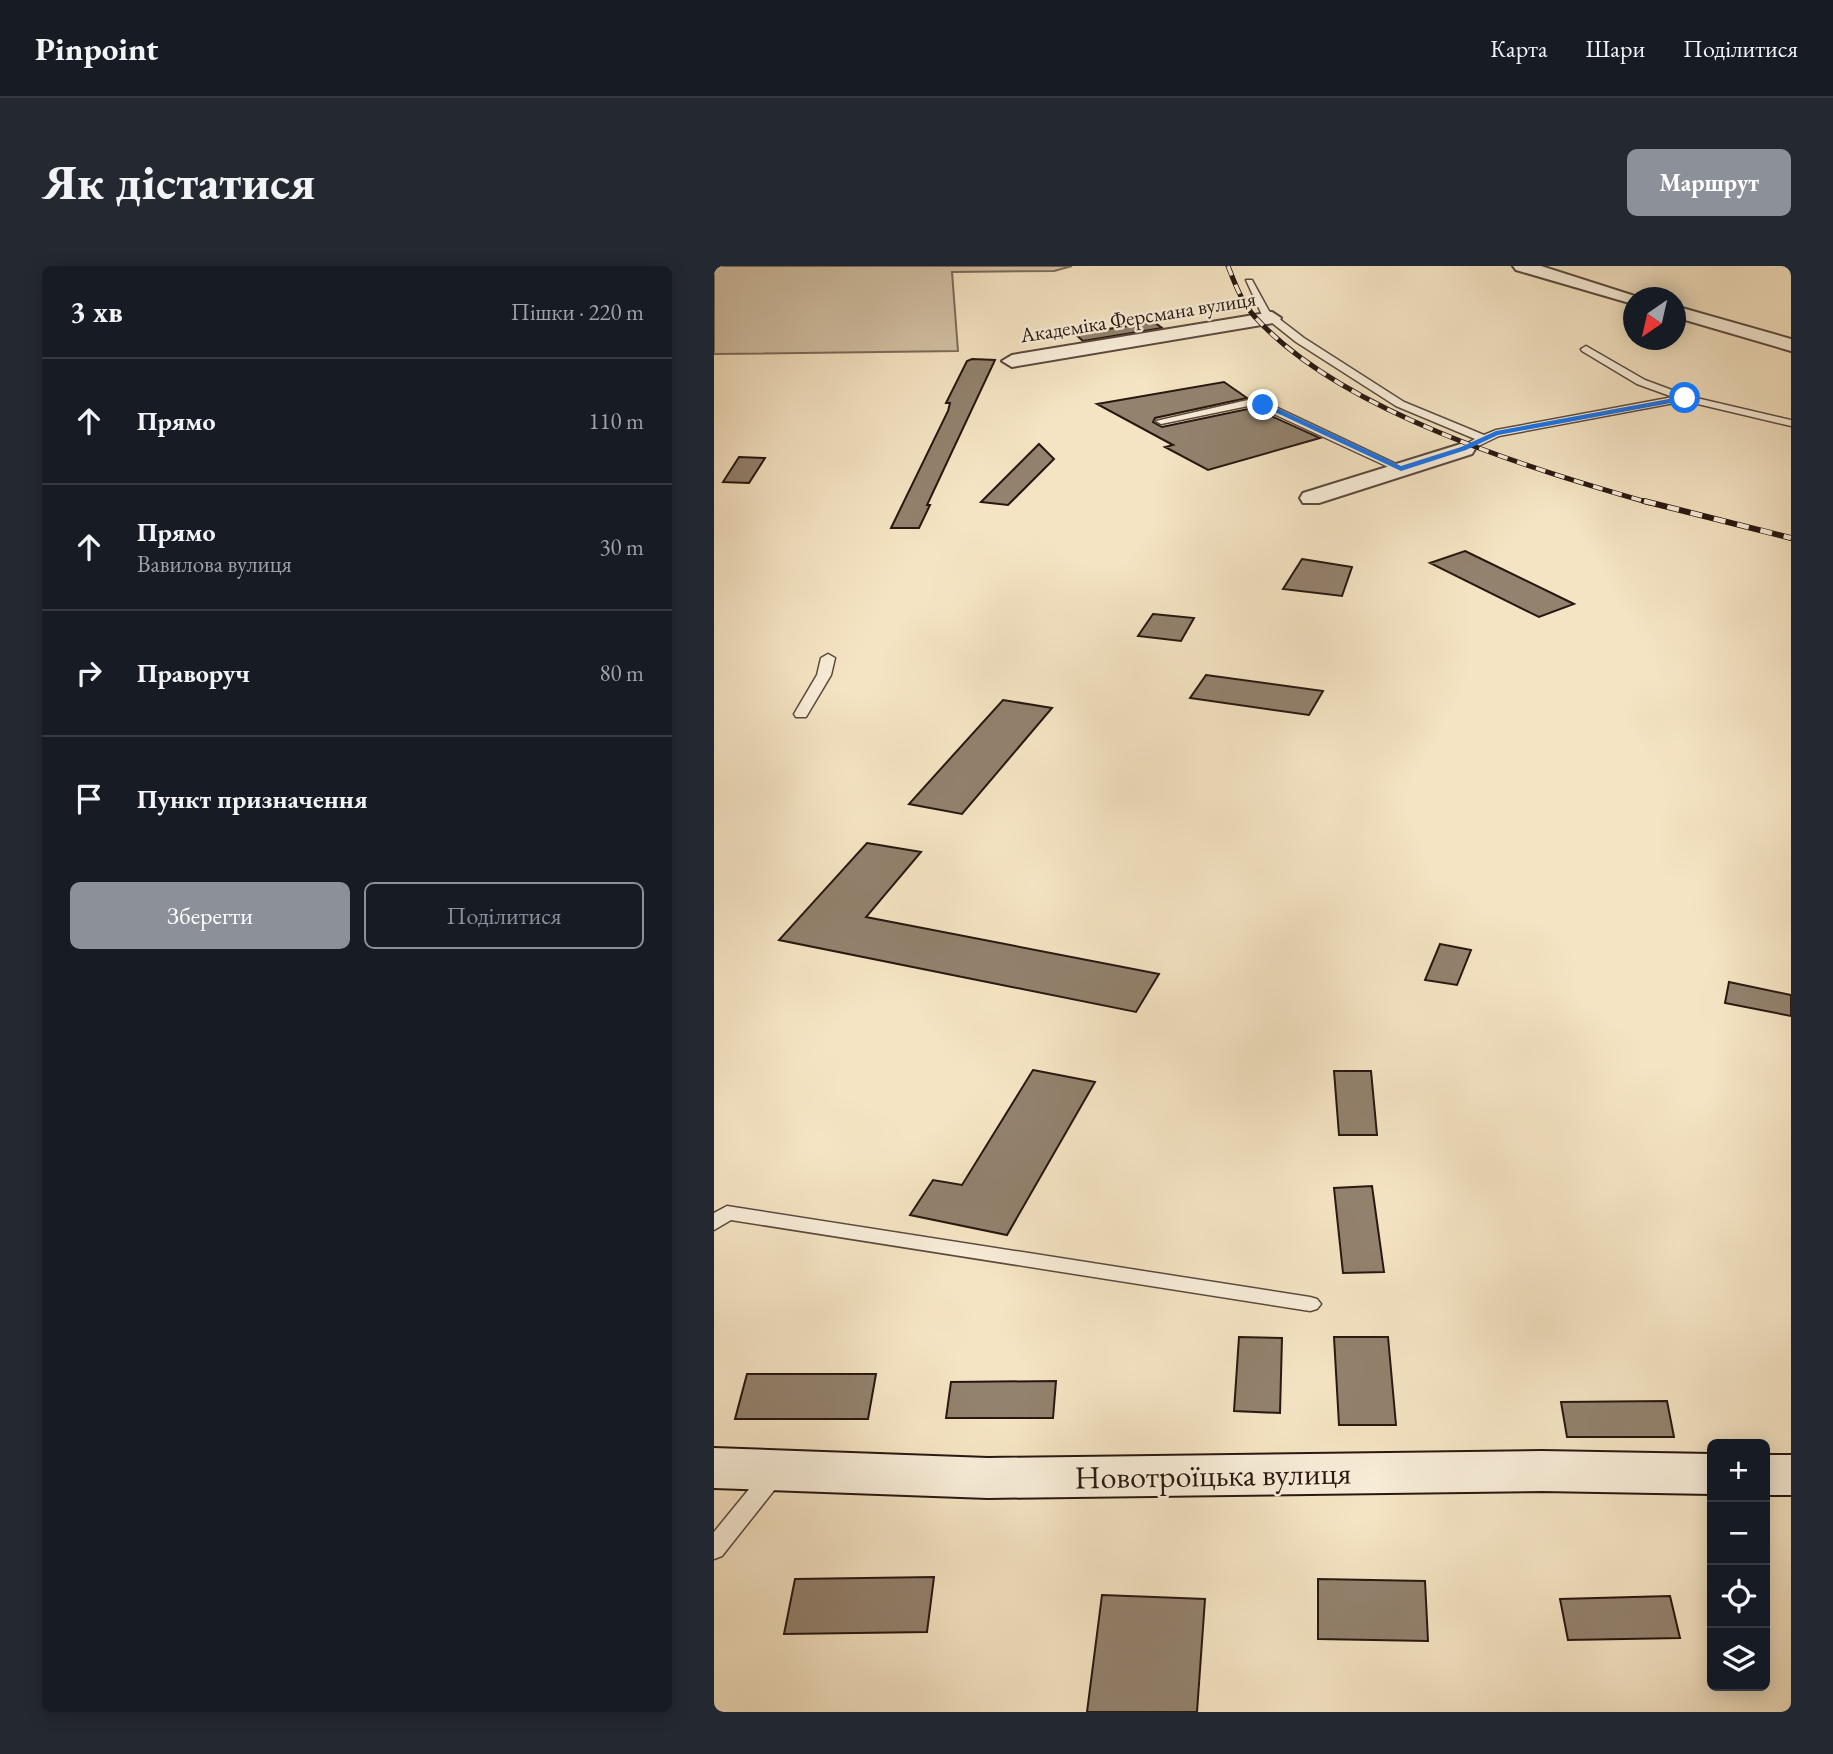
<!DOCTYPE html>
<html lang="uk">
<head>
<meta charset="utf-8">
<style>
  body { margin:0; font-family:"EB Garamond",serif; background:#242831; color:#f1f3f6 }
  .controls { position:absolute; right:21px; bottom:21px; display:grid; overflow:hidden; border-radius:10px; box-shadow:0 4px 18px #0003 }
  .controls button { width:63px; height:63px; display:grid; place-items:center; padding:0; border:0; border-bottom:2px solid #363941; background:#171b24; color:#f1f3f6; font:35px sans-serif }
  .compass { position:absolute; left:909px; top:21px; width:63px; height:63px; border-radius:50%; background:#171b24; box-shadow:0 4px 18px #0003; rotate:214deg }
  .stop { position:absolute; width:21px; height:21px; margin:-16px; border:5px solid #1a73e8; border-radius:50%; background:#fff }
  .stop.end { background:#1a73e8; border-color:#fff; box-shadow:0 2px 7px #0008 }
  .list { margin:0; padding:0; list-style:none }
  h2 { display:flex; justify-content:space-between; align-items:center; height:91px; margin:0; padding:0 28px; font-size:30px }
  h2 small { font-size:23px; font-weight:400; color:#9ea1a6 }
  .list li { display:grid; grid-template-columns:46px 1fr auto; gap:21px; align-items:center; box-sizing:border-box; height:126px; padding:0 28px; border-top:2px solid #363941 }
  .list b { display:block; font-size:26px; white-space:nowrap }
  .list p { margin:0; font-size:23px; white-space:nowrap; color:#9ea1a6 }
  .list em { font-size:23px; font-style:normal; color:#9ea1a6 }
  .actions { display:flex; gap:14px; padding:21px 28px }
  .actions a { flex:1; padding:16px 0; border:2px solid #8c9099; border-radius:10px; text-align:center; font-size:24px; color:#8c9099 }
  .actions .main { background:#8c9099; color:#fff }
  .icon { flex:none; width:38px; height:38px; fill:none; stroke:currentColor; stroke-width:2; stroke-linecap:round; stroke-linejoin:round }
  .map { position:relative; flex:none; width:1077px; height:1446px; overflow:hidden; border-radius:10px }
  header { display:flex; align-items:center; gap:42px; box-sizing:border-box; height:98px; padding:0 35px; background:#171b24; border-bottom:2px solid #363941 }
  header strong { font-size:33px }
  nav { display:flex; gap:38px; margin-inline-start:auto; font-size:24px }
  .intro { display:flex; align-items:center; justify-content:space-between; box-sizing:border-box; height:168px; padding:0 42px }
  h1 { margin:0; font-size:49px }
  .button { padding:18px 32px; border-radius:10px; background:#8c9099; color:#fff; font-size:24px; font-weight:700 }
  main { display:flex; gap:42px; padding:0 42px }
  aside { flex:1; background:#171b24; border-radius:10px; box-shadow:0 4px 18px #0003 }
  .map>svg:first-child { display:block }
  .green { fill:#d2c1a5; stroke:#7d6c5b; stroke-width:2 }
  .building { fill:#93826e; stroke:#281711; stroke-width:2 }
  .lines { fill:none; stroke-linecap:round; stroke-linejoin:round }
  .lane-casing { stroke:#5b4a3e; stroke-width:3 }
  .street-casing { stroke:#5b4a3e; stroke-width:4 }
  .secondary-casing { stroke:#281711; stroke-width:4 }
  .lane { fill:#f8edd8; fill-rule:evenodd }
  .street { fill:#f8edd8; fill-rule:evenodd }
  .secondary { fill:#f8edd8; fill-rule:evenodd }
  .rail-far1-casing { stroke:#281711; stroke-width:5 }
  .rail-casing { stroke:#281711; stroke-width:6 }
  .rail-far1 { stroke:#f8edd8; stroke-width:3.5; stroke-dasharray:10; stroke-linecap:butt }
  .rail { stroke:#f8edd8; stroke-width:4.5; stroke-dasharray:12; stroke-linecap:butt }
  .route { fill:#1a73e8 }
  .labels { text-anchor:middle; stroke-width:5; stroke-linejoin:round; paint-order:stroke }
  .far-street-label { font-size:21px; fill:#281711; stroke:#f8edd8 }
  .near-street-label { font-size:32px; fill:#281711; stroke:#f8edd8 }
</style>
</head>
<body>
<header>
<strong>Pinpoint</strong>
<nav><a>Карта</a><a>Шари</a><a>Поділитися</a></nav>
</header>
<div class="intro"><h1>Як дістатися</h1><a class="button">Маршрут</a></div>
<main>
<aside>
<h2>3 хв<small>Пішки · 220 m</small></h2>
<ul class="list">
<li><svg class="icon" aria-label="ahead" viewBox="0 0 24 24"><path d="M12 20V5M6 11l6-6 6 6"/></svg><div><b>Прямо</b></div><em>110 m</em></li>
<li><svg class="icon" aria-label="ahead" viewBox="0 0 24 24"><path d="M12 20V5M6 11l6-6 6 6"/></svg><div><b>Прямо</b><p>Вавилова вулиця</p></div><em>30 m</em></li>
<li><svg class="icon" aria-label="right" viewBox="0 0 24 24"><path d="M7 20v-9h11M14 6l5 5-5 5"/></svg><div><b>Праворуч</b></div><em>80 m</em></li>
<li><svg class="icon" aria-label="arrive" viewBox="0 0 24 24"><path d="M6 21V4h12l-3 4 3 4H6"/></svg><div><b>Пункт призначення</b></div></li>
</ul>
<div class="actions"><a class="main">Зберегти</a><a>Поділитися</a></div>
</aside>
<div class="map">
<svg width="1077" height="1446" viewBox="0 0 1077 1446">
  <rect width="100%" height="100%" fill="#f5e4c3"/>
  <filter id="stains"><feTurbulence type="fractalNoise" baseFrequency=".00286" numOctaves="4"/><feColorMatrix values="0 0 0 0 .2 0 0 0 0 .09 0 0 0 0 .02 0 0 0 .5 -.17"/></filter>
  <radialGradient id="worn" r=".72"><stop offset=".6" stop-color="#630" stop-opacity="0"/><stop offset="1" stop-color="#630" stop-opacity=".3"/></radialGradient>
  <path class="green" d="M0 0H358L340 5 238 6 244 85 0 88Z"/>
  <path class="building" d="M440 56 448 62 369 75 361 68Z
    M258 93 281 94 213 239H216L205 262H177L234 145 236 137H232L253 95Z
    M510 116 533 132 441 152 439 156 448 161 534 143 546 145 606 172 494 204 451 181 459 179 383 138Z
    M325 178 340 193 294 239 267 236Z
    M25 191 51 192 35 217 9 216Z
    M751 285 860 338 825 351 716 297Z
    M588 293 638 301 628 330 569 323Z
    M439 348 480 352 467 375 424 370Z
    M492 409 609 425 595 449 476 432Z
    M289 434 338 442 248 548 195 538Z
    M153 577 207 586 152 651 445 708 422 746 65 674Z
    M726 678 757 684 743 719 711 714Z
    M1015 716 1077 729V750L1011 737Z
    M319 804 381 816 293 969 196 949 219 914 248 919Z
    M620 805H657L663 869H625Z
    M658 920 670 1006 629 1007 620 922Z
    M525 1071 568 1072 566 1147 520 1145Z
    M620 1071H674L682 1159H625Z
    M33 1108H162L154 1153H21Z
    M342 1115 339 1152H232L237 1116Z
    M953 1135 960 1171H853L847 1136Z
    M220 1311 213 1366 70 1368 81 1313Z
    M604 1313 711 1315 714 1375 604 1373Z
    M388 1329 491 1333 483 1446H373Z
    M956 1330 966 1372 854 1374 846 1333Z"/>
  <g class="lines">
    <defs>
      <path id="lane" d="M532 14H538L555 45 590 72 690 136 770 169 782 164 959 131 923 118 868 85 867 83 872 80 931 114 974 130 1077 154V160L971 135 785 170 754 185H746V181L761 173 682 140 582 76 548 49Z
        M534 134 553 137 693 203 683 205 547 142 534 140 447 158 442 155Z
        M114 388 121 392 117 409 92 451H82L80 448 103 409 107 392Z
        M13 940 596 1031 603 1033 607 1038 603 1043 596 1045 17 954 0 964V947Z
        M61 1198 69 1201 73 1207 69 1213 8 1290 0 1293V1266L53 1201Z"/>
      <path id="street" d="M799 0H827L927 32H919V38L802 4Z
        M961 40 1077 73V85L961 51Z
        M558 46 567 52 565 56 298 101 288 95 298 89Z
        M750 177 758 178 761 183 758 188 605 237H589L586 232 589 227Z"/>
      <path id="secondary" d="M0 1182 274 1192 828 1185 998 1188V1228L828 1225 274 1232 0 1222Z
        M1051 1189H1077V1229H1051Z"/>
    </defs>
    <use href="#lane" class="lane-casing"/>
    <use href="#street" class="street-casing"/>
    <use href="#secondary" class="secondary-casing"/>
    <use href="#lane" class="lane"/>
    <use href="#street" class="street"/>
    <use href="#secondary" class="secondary"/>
    <defs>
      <path id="rail-far1" d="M514 0C521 18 528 37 541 51 627 146 815 202 936 237"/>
      <path id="rail" d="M930 235 1077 272"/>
    </defs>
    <use href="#rail-far1" class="rail-far1-casing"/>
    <use href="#rail" class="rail-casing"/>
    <use href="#rail-far1" class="rail-far1"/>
    <use href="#rail" class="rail"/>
  </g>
  <path class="route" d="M971 130 973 134 784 169 752 184 687 205 546 139 552 137 687 200 747 181 782 165Z"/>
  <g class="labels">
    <g class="far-street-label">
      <text transform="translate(424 51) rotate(-9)" y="7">Академіка Ферсмана вулиця</text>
    </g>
    <g class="near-street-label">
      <text transform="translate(499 1209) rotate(-1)" y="11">Новотроїцька вулиця</text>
    </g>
  </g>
  <rect width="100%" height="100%" filter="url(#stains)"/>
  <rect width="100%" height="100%" fill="url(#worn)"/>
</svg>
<div class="controls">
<button>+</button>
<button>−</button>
<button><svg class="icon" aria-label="locate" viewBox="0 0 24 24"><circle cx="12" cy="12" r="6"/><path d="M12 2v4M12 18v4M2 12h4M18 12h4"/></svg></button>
<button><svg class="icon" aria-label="layers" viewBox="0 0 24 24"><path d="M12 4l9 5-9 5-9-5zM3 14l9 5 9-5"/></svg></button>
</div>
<svg class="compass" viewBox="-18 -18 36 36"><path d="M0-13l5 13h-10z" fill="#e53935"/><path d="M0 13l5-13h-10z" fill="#9ea1a6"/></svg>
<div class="stop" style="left:971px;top:132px"></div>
<div class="stop end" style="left:549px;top:139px"></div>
</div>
</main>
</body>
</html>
